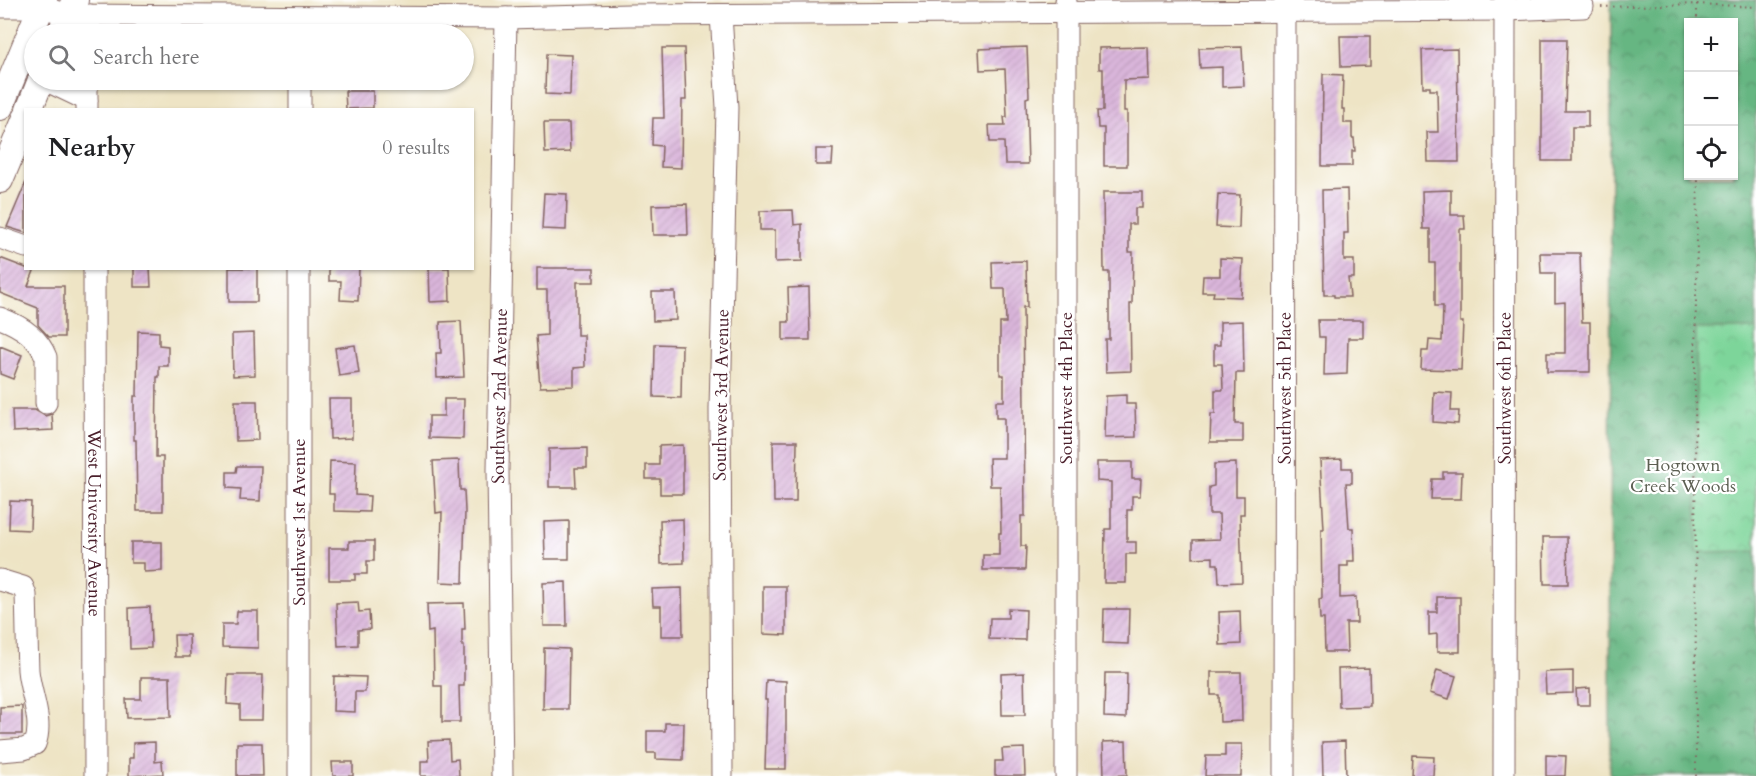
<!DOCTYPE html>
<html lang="en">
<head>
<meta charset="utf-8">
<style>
  body { margin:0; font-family:Cardo,serif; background:#f6f6f6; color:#202124 }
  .controls { position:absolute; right:18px; top:18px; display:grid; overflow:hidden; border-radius:0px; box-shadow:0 2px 4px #0004 }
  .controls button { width:54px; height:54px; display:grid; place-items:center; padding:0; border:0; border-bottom:2px solid #e0e0e0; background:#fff; color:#202124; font:30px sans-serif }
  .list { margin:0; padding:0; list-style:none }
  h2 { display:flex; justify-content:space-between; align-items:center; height:78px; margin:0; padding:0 24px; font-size:26px }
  h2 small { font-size:20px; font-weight:400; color:#757577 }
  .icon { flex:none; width:33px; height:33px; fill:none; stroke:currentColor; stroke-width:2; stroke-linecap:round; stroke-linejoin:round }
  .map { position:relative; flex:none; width:1756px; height:776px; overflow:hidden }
  .search { position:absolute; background:#fff; box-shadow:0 2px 4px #0004; left:24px; top:24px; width:450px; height:66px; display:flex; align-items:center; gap:15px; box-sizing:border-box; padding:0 21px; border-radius:33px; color:#757577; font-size:22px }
  .panel { position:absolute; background:#fff; box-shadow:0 2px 4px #0004; left:24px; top:108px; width:450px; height:162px; border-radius:0px }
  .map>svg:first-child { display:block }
  .forest { fill:url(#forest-crowns); stroke:#586a56; stroke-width:1.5; fill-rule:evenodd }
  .park { fill:url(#park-crowns); stroke:#647a62; stroke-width:1.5 }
  .building { fill:url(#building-hatch) }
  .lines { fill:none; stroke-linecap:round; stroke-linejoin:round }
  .minor-casing { stroke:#836461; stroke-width:23 }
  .major-casing { stroke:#836461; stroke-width:28 }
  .path { stroke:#836461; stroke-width:2; stroke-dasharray:1.5 4.5; stroke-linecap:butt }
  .minor { stroke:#fff; stroke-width:21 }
  .major { stroke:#fff; stroke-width:26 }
  .labels { text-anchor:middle; stroke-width:4.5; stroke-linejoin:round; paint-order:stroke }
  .street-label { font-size:18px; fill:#4a1f2b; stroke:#fff }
  .park-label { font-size:18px; fill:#5c5f52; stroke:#fff }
</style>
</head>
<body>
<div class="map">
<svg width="1756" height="776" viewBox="0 0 1756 776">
  <defs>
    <pattern id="forest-crowns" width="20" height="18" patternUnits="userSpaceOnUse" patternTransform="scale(1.5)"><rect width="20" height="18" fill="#66b682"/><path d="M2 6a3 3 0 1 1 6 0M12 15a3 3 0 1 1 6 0" fill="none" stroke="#56936b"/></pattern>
    <pattern id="park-crowns" width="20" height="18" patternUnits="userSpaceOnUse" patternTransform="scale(1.5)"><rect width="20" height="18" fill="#7dd59a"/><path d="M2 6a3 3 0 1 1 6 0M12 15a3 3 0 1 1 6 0" fill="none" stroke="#6eb685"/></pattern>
    <pattern id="building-hatch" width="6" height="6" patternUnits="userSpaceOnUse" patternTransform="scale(1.5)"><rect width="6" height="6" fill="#dab6db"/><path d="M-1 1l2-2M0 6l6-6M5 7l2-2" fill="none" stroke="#bd9cbc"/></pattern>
  </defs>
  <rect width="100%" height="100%" fill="#fff"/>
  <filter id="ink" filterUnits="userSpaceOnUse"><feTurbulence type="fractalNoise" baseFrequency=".0167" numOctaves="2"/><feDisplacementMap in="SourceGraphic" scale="12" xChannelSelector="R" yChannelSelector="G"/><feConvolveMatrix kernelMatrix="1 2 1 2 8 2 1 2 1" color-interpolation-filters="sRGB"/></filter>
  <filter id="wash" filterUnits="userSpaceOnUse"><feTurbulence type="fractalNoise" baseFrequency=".008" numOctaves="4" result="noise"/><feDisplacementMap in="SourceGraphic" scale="24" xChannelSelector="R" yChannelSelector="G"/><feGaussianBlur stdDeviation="1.35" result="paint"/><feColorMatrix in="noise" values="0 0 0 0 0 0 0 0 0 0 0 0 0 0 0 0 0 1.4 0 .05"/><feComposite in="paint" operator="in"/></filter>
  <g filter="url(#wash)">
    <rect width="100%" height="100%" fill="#eee4c5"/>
    <path class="forest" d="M1611 0H1756V776H1610ZM1688 22H1734V176H1688Z"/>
    <path class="park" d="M1696 329H1756V551L1697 552Z"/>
    <g id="blocks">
      <path class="building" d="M1340 36H1370V66L1341 67Z
        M1542 39H1567L1565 111H1588V127H1572V161H1542Z
        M1027 47 1029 97 1026 98 1028 164H1005L1004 142H990L989 125H1005L1004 117H1007L1005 69 980 70 979 49Z
        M1148 47 1149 79 1124 80V111H1127V166H1104V128H1098L1097 111H1103V69H1099V48Z
        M1242 47 1244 86 1222 87V67L1200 68 1199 48Z
        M662 48H684L686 100H682L681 168 661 167 662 146 652 145 653 118H664Z
        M1457 49 1459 162H1428L1427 132H1438L1437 90H1430V87H1423L1422 50Z
        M546 54 571 55 570 95 545 94Z
        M1323 74 1343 75 1342 109H1344V123H1352V138H1354L1355 151H1352V166H1322Z
        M345 91H373V108L346 109Z
        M544 123H569L570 152 545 153Z
        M816 149H833L832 165H816Z
        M26 182V233L7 227Z
        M1347 189 1348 233H1344V260H1354V278H1348L1350 297H1334V295H1324L1322 190Z
        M1451 190V215H1464L1465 229H1460V322H1463L1461 370 1421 369 1422 351H1428L1429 340 1442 341 1443 306H1435V263H1430V229H1423L1422 191Z
        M1103 192H1142V208H1135V224H1129V252H1133L1132 304H1130L1131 371 1106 372 1105 339H1109V272H1104Z
        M544 193 567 194 566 230 542 229Z
        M1218 194 1240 195 1239 228 1216 227Z
        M687 204 688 235H653L652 205Z
        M793 210 794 225 802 224V261L775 262V230H760V211Z
        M1540 253H1580L1582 322H1590V372H1547V353H1565V302L1555 303V273H1541Z
        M0 258 34 271 28 286H64V337H49L38 325V308L0 293Z
        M1220 258 1243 259 1241 297 1213 296 1214 292H1202L1203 276H1220Z
        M1026 261 1027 307H1023L1025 516H1021V546H1026L1025 570H983V555H999V533H1001L1000 486H990L989 458H1004V418H996V401H1004V375H1000V323H1006L1005 289H993L992 262Z
        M134 268H150L151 287H134Z
        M229 268H257V302H229Z
        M329 268H359L358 301 340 300 341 281H329Z
        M429 268H449L450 301 430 302Z
        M537 268H594V282H577V335H584L585 367 574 368V386L540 387 536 336 547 335V290H537Z
        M809 287 810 340H783V322H789L788 288Z
        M652 292H675L676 320 653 321Z
        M1318 320H1363V338H1348L1347 374 1324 375 1325 337H1319Z
        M461 321 464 377 437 378 436 353H441L440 322Z
        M1243 321 1244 373H1236L1235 424H1243V442H1210L1211 414H1215V390H1223L1222 364H1214V345H1220V322Z
        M138 331 159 332V345L168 346V366H159V377H157L156 457H163V511H137L136 440H134V396H137Z
        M254 333 255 375 233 376 232 334Z
        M655 344 682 345 681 398 654 397Z
        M355 345 359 373 339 376 335 348Z
        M0 346 22 355 13 379 0 374Z
        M1434 392 1452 393 1451 411H1459L1458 424 1433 422Z
        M1126 395V404H1135L1136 437 1105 438 1106 396Z
        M329 399H352V438L330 439Z
        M444 399H464L463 439 429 438V416H444Z
        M235 401H257L258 440 236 441Z
        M12 410H35L45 416 52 414 53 430 13 432Z
        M773 441H797L796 502H774Z
        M683 445V494H660V479H646V465H659V446Z
        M587 448V468H575L576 487H549V449Z
        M1342 459V468H1352V483H1346L1349 528H1353L1354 561H1348V566H1340V598L1356 597 1357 623H1346L1347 652H1325L1324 619H1320L1319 599 1322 598 1321 529H1324L1320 460Z
        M459 460 460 490H464L465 511 463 583 440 582 442 512 436 513 433 461Z
        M330 461 356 462 355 495 370 496 369 512 334 511V494H329Z
        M1097 462H1132V479H1141L1140 496H1132V510H1127V542H1136V554H1126V583H1104L1105 529H1111V482L1097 481Z
        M1236 463V496H1244V514H1240L1242 582 1219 583 1218 564H1213V557L1193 558V540L1220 539 1219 514H1209V487L1214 486V464Z
        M237 466H261L260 501 240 500 241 489 227 488V472H236Z
        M1443 472H1462L1461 499H1431L1432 479H1443Z
        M10 501 31 502 30 530 9 529Z
        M683 519 684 563 661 564 660 520Z
        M569 521V559H545L544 522Z
        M1543 537H1567L1568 584H1544Z
        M349 541H374V561H367V574H355V580H329V548H349Z
        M131 542H162V571L144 572V563H131Z
        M566 582 567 626H544L543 583Z
        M763 586H786V635L763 634Z
        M682 588 683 636H661V606H653L652 589Z
        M1437 597H1460V652H1437V634L1429 635V612H1437Z
        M358 602 359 612 369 611 370 629 358 630V645L338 646 336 603Z
        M464 603 465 629H462V646H464V686H459L460 722H442V686H434L433 631 428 632 427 604Z
        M150 607 151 648 130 649 129 608Z
        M1008 609 1026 610 1025 640 989 639 990 618H1008Z
        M1104 609H1129L1128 644 1103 643Z
        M237 611H258V648L222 647V624H236Z
        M1240 611 1241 644 1220 645 1219 612Z
        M174 635H189L190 657H175Z
        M544 648 569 649 568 709H543Z
        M1369 668 1370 706 1339 707 1338 669Z
        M1437 670 1456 676 1449 699 1430 693Z
        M1573 671V693L1546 694 1545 672Z
        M1211 672H1241L1242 721 1220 722 1219 695H1211Z
        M1024 673 1025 715H1002L1001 674Z
        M1105 673H1127L1126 718 1104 717Z
        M228 675H263L262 720H240V705L227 704Z
        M334 676 366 677 365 692H355V712L333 711Z
        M141 677H170L171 717 127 718 126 699H141Z
        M766 680 786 681V769H765L767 700H765Z
        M1590 688V705H1577L1576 689Z
        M22 706V734H0V707Z
        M665 723H684L683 760 656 759V753H647V731H665Z
        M449 740 450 760 458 759 459 776H421V761H429L428 741Z
        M1126 741 1127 775 1104 776 1103 742Z
        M1345 741 1346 776H1323L1322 742Z
        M155 742V762L162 761 163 774 129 776V758H133V743Z
        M237 743H262L263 776H237Z
        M1225 744H1242L1241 776H1205L1206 756H1225Z
        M1024 748 1025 776H995V761H1003L1002 749Z
        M1546 755 1566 756 1565 776H1546Z
        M1413 756 1434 757 1433 776H1412Z
        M332 762H353V776H333Z"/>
    </g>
  </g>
  <g filter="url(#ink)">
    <use href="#blocks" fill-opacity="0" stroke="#836461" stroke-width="1.5"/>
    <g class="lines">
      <defs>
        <g id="minor">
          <path d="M1066 1V776"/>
          <path d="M0 7H42L68 15 506 18 629 15 1505 10 1583 7"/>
          <path d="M721 15 727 107 720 409 722 776"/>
          <path d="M89 34 90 15"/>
          <path d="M45 80 87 100"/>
          <path d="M87 80V110"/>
          <path d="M300 110V80"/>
          <path d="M0 238 26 247"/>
          <path id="s1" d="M94 268 95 776"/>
          <path d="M0 318C19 325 38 336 46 357V403"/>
          <path d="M0 580 23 587 26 595C27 620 27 646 28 670 30 694 44 721 35 744L24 749 0 751"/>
          <path d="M299 776V268"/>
          <path id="s2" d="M502 776 498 470 506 18"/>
          <path id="s3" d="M1284 776 1285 1"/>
          <path id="s4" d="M1504 776 1505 0"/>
        </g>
        <path id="major" d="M60 34 75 0
          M0 107 44 0
          M29 110 41 80
          M0 180 26 118"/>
      </defs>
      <use href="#minor" class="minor-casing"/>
      <use href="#major" class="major-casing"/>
      <path class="path" d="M1697 4 1756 7
        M1601 7 1697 4V22
        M1696 776 1695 359 1698 176"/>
      <use href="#minor" class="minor"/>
      <use href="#major" class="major"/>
    </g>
  </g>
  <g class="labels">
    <g class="street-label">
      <text transform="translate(1066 388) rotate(-90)" y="6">Southwest 4th Place</text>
      <text dy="6" stroke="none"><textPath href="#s3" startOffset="388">Southwest 5th Place</textPath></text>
      <text dy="6" stroke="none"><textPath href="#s4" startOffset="388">Southwest 6th Place</textPath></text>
      <text transform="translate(721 395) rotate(-89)" y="6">Southwest 3rd Avenue</text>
      <text dy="6" stroke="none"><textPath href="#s2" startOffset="380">Southwest 2nd Avenue</textPath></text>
      <text dy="6" stroke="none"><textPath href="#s1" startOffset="255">West University Avenue</textPath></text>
      <text transform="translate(299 522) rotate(-90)" y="6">Southwest 1st Avenue</text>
    </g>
    <g class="park-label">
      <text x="1683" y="471">Hogtown<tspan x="1683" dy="21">Creek Woods</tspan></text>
    </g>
  </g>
</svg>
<div class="controls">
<button>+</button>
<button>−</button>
<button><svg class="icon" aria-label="locate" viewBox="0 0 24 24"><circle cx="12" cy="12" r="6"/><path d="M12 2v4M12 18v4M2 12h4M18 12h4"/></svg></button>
</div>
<div class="search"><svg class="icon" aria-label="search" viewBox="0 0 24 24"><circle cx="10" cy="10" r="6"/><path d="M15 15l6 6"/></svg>Search here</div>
<section class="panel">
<h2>Nearby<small>0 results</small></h2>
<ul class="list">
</ul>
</section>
</div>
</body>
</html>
